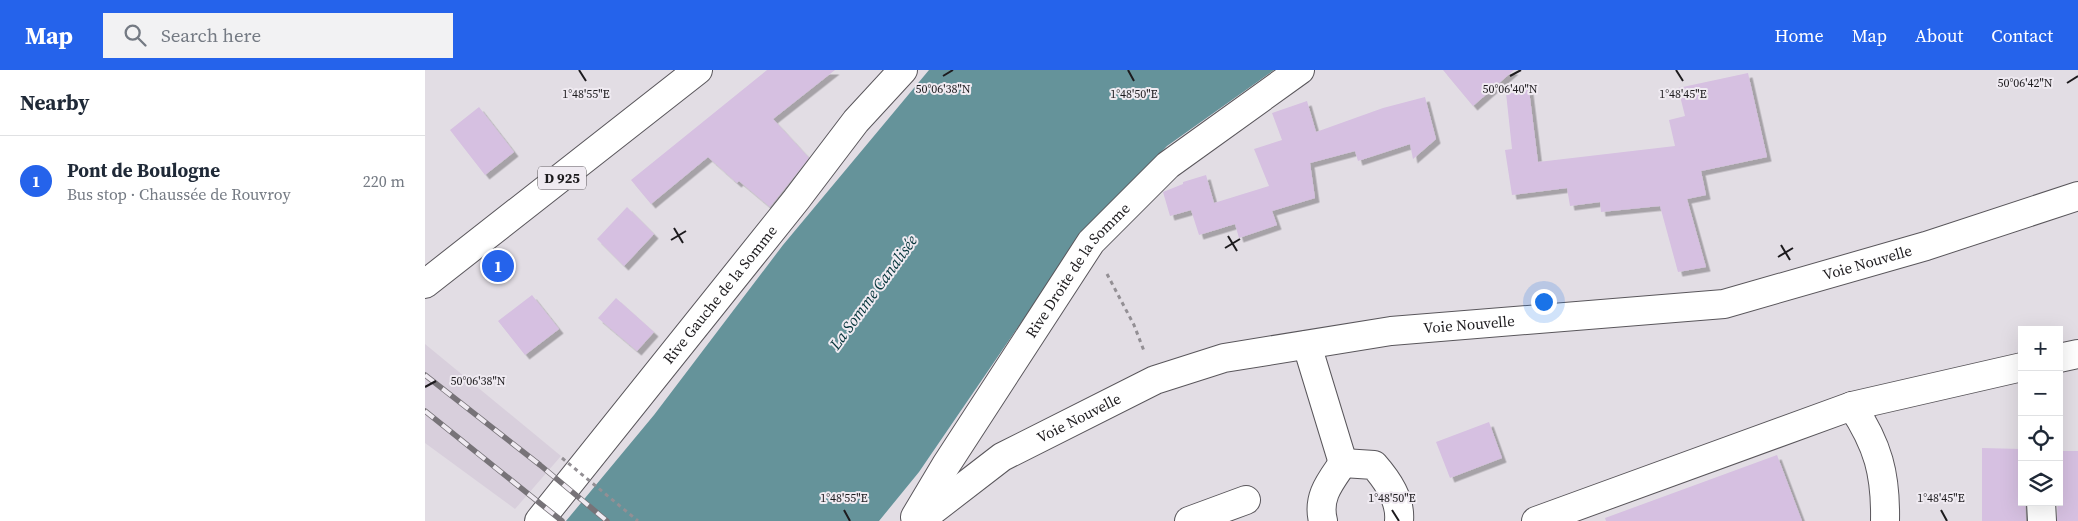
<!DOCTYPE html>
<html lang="en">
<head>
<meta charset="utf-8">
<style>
  body { margin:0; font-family:"Source Serif 4",serif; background:#f2f2f3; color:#1f2937 }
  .controls { position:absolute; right:15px; bottom:15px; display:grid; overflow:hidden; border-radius:0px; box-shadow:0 5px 20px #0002 }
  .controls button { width:45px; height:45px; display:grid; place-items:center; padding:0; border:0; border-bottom:1px solid #e0e1e3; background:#fff; color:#1f2937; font:25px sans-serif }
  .you { position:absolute; left:1118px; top:231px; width:18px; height:18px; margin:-12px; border:4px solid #fff; border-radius:50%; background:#1a73e8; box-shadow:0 0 0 8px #1a73e833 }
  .badge { display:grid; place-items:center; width:32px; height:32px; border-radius:50%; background:#2563eb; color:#fff; font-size:16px; font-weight:700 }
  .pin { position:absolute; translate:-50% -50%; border:2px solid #fff; box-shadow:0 1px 5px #0006 }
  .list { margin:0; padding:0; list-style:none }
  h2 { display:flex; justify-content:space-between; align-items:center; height:65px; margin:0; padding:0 20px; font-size:21px }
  h2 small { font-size:16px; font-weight:400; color:#747a83 }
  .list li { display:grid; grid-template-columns:32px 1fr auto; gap:15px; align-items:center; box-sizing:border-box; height:90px; padding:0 20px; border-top:1px solid #e0e1e3 }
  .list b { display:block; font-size:19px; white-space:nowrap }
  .list p { margin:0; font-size:16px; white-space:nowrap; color:#747a83 }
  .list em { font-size:16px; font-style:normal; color:#747a83 }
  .icon { flex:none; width:28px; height:28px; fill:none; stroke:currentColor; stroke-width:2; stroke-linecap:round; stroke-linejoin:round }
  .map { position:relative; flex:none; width:1653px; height:451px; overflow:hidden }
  header { display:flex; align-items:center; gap:30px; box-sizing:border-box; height:70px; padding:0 25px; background:#2563eb; color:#fff }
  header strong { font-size:24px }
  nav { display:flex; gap:28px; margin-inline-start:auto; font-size:18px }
  .search { width:350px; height:45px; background:#f2f2f3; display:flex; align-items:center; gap:12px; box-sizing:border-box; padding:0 18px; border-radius:0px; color:#747a83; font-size:19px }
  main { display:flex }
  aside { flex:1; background:#fff }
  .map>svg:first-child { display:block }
  .built { fill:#d8cfdc }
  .water { fill:#65939a }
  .building { fill:#d6c0e1; filter:url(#shadow) }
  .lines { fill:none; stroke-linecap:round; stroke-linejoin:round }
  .minor-casing { stroke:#59565b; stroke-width:30 }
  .major-casing { stroke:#59565b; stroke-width:30 }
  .path { stroke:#938f94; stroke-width:3; stroke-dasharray:4 4; stroke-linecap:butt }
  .minor { stroke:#fff; stroke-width:28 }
  .major { stroke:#fff; stroke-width:28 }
  .rail-casing { stroke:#777378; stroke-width:5.5 }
  .rail { stroke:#efeaf1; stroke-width:4; stroke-dasharray:11; stroke-linecap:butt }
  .path-bridge { stroke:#938f94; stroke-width:3; stroke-dasharray:4 4; stroke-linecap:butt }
  .ticks { fill:none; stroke:#1d1b1e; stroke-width:2 }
  .labels { text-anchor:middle; stroke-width:4; stroke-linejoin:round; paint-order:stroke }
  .shield { fill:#efeaf1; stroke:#5c595d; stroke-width:1 }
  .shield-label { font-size:14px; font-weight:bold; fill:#1d1b1e }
  .street-label { font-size:15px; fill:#1d1b1e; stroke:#efeaf1 }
  .water-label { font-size:16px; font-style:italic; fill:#04343a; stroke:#efeaf1 }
  .ticks-label { font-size:12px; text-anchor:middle; fill:#1d1b1e; stroke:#efeaf1; stroke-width:4; stroke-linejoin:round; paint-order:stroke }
</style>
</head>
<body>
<header>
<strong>Map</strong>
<div class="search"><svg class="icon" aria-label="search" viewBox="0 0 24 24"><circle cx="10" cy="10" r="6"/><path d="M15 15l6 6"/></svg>Search here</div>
<nav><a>Home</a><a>Map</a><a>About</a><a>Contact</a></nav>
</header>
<main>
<aside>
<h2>Nearby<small></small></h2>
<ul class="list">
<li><span class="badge">1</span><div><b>Pont de Boulogne</b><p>Bus stop · Chaussée de Rouvroy</p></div><em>220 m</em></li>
</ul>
</aside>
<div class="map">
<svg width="1653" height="451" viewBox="0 0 1653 451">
  <defs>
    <filter id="shadow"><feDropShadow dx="4.5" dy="4.5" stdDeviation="0" flood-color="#0004"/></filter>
  </defs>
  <rect width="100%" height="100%" fill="#e2dde4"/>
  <path class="built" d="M0 274 136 386 90 439 0 373Z"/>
  <path class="water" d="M504 0H849L742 76 649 175 494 402 454 451H141L229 345 358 175Z"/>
  <path class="building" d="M342 0H410L348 49 384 88 345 137 314 111 312 113 283 87 226 134 206 110Z
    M1018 0H1089L1048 36Z
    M1323 3 1342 87 1276 101 1281 125 1262 129 1281 197 1253 202 1235 136 1176 142 1175 132 1145 136 1142 118 1087 125 1080 80 1087 79 1081 23 1104 20 1113 92 1250 76 1244 50 1260 46 1253 18Z
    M1000 27 1011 69 988 89 985 74 933 91 930 81 885 93 890 128 847 141 852 155 814 168 810 154 774 165 766 140 745 146 738 122 758 114V112L781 105 789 133 844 116 829 79 857 70 847 43 882 31 891 62 958 38Z
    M54 37 89 82 60 105 25 60Z
    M202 137 229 164 199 196 172 169Z
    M107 225 134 259 100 285 73 251Z
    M191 228 229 262 212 281 173 248Z
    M1064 352 1077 388 1025 408 1011 372Z
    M1557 378 1597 379V432H1600L1601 451H1557Z
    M1634 381H1653V451H1632Z
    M1352 385 1377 451H1181L1180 448Z"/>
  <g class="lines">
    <defs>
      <g id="minor">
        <path d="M882 275 918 393"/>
        <path d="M1634 288 1653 284"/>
        <path d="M1427 336 1597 297"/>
        <path d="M918 393 949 395C963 411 976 430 974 451"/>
        <path d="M1616 432 1617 451"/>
        <path id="s1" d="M490 447 521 395 666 172 743 95 875 0"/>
        <path id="s2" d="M114 451 371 130 431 51 478 0"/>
        <path id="s3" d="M494 451 577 387 730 310 799 288 966 261 1299 234 1501 176 1653 126"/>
        <path d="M764 451 821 430"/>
        <path d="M898 451C892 427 905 412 918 393"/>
        <path d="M1111 451 1427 336C1453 375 1461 404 1460 451"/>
      </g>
      <path id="major" d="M0 214 273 0"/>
    </defs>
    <use href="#minor" class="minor-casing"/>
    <use href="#major" class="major-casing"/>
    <path class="path" d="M682 204 709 255 719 281"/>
    <use href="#minor" class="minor"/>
    <use href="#major" class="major"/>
    <defs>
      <path id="rail" d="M0 305 115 395 182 451
        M0 341 137 451"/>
    </defs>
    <use href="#rail" class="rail-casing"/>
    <use href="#rail" class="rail"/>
    <path class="path-bridge" d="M137 388 213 451"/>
  </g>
  <path class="ticks" d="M154 0 161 11M703 0 709 11M1251 0 1258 11M518 6 528 0M1085 6 1096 0M1642 13 1653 6M249 158 258 173M803 166 812 181M246 170 261 161M1356 175 1365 190M800 178 815 169M1353 187 1368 178M0 317 11 311M419 440 425 451M967 440 974 451M1516 440 1522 451"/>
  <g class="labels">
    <rect class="shield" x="113" y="96.5" width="48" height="23" rx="4"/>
    <g class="shield-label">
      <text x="137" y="113">D 925</text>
    </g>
    <g class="street-label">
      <text dy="5" stroke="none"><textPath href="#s3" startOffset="1001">Voie Nouvelle</textPath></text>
      <text dy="5" stroke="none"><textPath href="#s1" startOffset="296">Rive Droite de la Somme</textPath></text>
      <text dy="5" stroke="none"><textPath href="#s2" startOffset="290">Rive Gauche de la Somme</textPath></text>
      <text dy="5" stroke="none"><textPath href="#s3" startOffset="596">Voie Nouvelle</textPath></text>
      <text dy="5" stroke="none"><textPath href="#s3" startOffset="191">Voie Nouvelle</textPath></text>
    </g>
    <g class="water-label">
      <text transform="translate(448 222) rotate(-54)" y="6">La Somme Canalisée</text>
    </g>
  </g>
  <g class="ticks-label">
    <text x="1600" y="17">50°06'42"N</text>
    <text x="1085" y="23">50°06'40"N</text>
    <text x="518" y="23">50°06'38"N</text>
    <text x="161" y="28">1°48'55"E</text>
    <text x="709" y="28">1°48'50"E</text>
    <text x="1258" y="28">1°48'45"E</text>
    <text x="53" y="315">50°06'38"N</text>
    <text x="419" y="432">1°48'55"E</text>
    <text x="967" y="432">1°48'50"E</text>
    <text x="1516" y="432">1°48'45"E</text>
  </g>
</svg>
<div class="controls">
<button>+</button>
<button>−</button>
<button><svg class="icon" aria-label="locate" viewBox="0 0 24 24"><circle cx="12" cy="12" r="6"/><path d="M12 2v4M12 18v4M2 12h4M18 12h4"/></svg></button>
<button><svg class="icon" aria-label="layers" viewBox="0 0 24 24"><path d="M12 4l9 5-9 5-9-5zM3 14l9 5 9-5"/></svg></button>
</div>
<div class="you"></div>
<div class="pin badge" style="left:73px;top:196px">1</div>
</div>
</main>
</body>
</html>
